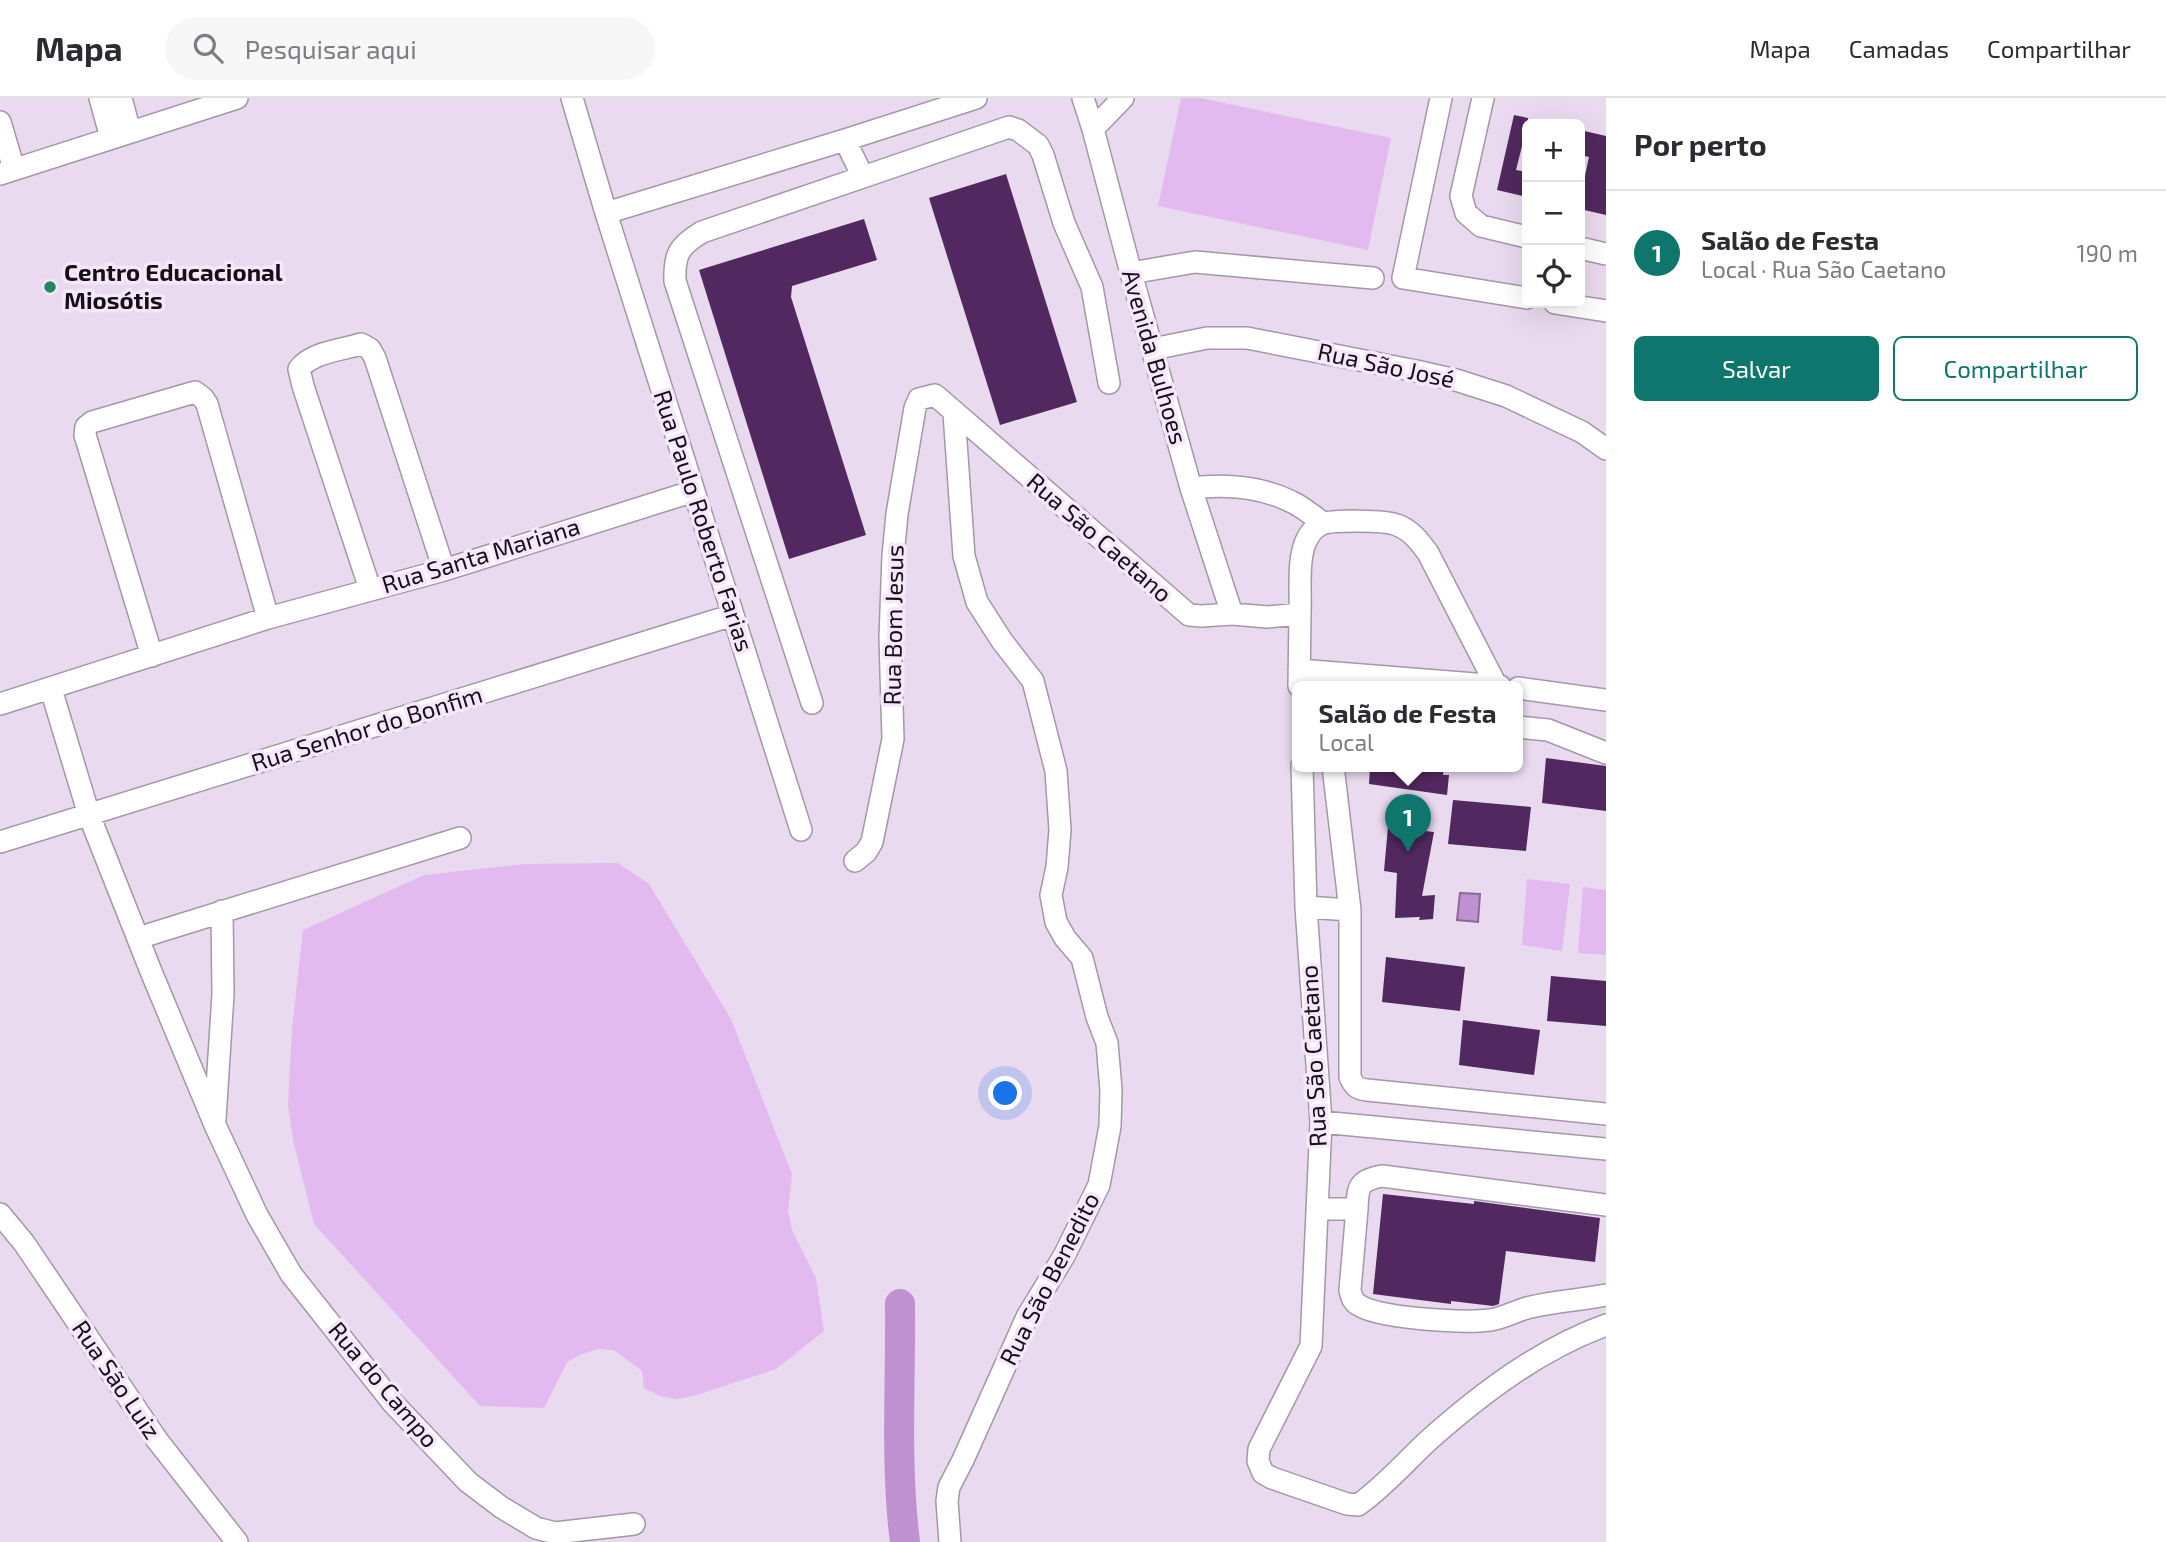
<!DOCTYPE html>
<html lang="pt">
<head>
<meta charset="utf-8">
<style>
  body { margin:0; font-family:"Exo 2",sans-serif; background:#f7f7f7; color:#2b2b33 }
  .controls { position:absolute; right:21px; top:21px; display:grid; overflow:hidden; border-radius:10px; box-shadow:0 7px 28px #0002 }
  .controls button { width:63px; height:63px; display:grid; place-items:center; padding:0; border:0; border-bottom:2px solid #e1e1e2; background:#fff; color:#2b2b33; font:35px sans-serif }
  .you { position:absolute; left:1006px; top:996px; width:24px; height:24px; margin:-18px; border:5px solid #fff; border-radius:50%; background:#1a73e8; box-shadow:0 0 0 10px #1a73e833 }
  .badge { display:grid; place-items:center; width:46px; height:46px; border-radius:50%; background:#0f766e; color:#fff; font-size:23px; font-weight:700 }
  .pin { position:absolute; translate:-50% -58px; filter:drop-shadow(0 2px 4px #0008) }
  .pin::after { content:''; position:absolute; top:37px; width:24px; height:21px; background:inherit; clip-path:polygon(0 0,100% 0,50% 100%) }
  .popup { position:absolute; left:1292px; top:583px; width:231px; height:91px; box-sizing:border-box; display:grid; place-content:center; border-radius:10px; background:#fff; filter:drop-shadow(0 2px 5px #0005); font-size:23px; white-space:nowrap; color:#7c7c81 }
  .popup b { font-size:26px; color:#2b2b33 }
  .popup::after { content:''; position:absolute; left:50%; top:100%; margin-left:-14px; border:14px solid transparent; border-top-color:#fff }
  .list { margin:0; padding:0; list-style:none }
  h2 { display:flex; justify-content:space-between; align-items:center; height:91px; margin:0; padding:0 28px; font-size:30px }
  h2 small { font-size:23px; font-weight:400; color:#7c7c81 }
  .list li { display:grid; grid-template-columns:46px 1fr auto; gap:21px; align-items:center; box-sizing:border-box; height:126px; padding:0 28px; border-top:2px solid #e1e1e2 }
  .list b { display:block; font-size:26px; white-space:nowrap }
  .list p { margin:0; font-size:23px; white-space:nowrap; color:#7c7c81 }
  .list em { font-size:23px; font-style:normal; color:#7c7c81 }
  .actions { display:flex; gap:14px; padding:21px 28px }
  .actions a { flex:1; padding:16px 0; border:2px solid #0f766e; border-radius:10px; text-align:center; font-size:24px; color:#0f766e }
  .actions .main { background:#0f766e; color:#fff }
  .icon { flex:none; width:38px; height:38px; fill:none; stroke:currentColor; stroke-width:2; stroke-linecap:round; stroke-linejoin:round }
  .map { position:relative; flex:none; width:1606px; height:1444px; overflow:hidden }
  header { display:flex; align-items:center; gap:42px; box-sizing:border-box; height:98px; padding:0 35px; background:#fff; border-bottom:2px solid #e1e1e2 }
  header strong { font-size:33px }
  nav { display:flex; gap:38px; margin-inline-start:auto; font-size:24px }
  .search { width:490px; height:63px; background:#f7f7f7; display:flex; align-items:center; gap:18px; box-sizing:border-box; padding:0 24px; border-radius:38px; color:#7c7c81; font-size:26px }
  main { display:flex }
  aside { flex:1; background:#fff }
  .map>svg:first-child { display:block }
  .green { fill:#e2baf0 }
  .water { fill:#bf91d0; stroke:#8c6a98; stroke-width:2 }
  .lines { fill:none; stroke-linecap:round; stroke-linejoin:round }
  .river { stroke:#bf91d0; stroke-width:30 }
  .building { fill:#51285f }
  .minor-casing { stroke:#a596aa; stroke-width:24 }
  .minor { stroke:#fff; stroke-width:21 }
  .poi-dot { fill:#25865f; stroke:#f7e7fd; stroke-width:2.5 }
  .labels { text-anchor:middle; stroke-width:7; stroke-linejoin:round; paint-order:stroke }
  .poi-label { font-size:24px; font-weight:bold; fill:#151017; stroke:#f7e7fd; text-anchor:start }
  .street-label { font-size:24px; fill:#151017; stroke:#f7e7fd }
</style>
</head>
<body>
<header>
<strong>Mapa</strong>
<div class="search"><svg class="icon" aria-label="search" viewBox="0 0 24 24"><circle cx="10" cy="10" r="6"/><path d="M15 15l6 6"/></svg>Pesquisar aqui</div>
<nav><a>Mapa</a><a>Camadas</a><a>Compartilhar</a></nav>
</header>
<main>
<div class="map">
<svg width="1606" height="1444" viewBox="0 0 1606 1444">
  <rect width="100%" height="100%" fill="#eadaef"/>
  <path class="green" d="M1181 0H1200L1391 40 1368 152 1158 108Z
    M618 765 649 786 731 921 792 1076 788 1113 792 1132 816 1180 824 1233 776 1271 694 1298 677 1301 660 1298 644 1290 642 1273 614 1252 598 1251 582 1256 567 1264 544 1310 480 1308 314 1126 293 1042 288 1007 292 930 303 832 424 777 524 766Z
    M1527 781 1570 786 1562 853 1522 847Z
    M1583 789 1606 792V857L1578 855Z"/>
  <path class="water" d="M1460 795 1480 796 1478 824 1457 822Z"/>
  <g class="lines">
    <path class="river" d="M900 1206C901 1284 895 1366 905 1444"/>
  </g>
  <path class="building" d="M1514 17 1528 20 1527 45 1523 44 1516 72 1527 74V99L1497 92Z
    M1580 32 1606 38V117L1580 111V86L1583 87 1589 59 1580 57Z
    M1006 76 1077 304 1000 327 929 100Z
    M864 121 877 162 792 188 791 199 866 437 789 461 699 172Z
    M1546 660 1606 668V713L1542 705Z
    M1379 668H1398L1425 672V668H1444L1443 677H1449L1447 697 1369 686 1370 670 1379 672Z
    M1453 702 1531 709 1526 753 1448 746Z
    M1388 729 1434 734 1422 798 1435 797 1433 821 1419 822 1420 819 1395 820 1397 775 1384 773Z
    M1386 859 1465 869 1460 913 1382 904Z
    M1551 878 1606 883V928L1547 923Z
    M1463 922 1540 932 1534 977 1459 967Z
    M1383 1096 1474 1106V1103L1600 1120 1595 1164 1506 1153 1499 1206 1493 1208 1451 1203V1206L1373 1196Z"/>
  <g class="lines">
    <defs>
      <path id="minor" d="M100 0 111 40
        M121 0 130 34
        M572 0 606 115 801 732
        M1083 0 1093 31 1131 175 1191 390 1232 516
        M1441 0 1403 180 1527 200
        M1483 0 1461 98 1466 115 1481 128 1527 139
        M0 24 14 71
        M1093 31 1123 0
        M845 42 863 79 1009 29 1018 32 1038 47 1043 57 1064 125 1092 189 1109 285
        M0 76 237 0
        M606 115 845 42 976 0
        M1580 150 1606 156
        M1131 175 1195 164 1373 180
        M1555 205 1606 213
        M1153 251 1207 240H1247L1416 273 1456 282 1506 298 1582 334 1606 351
        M1191 390C1225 386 1260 388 1292 404 1303 409 1313 418 1323 425
        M370 491 303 288 299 271C312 254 342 252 361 246L370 251 375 260 444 472
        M1300 516C1301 495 1297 459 1307 441 1310 435 1315 429 1322 426 1333 422 1385 422 1397 427 1411 432 1419 443 1428 455L1496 587
        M152 558 85 337 86 329 92 324 195 294 203 300 207 306 268 520
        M1299 572 1500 588
        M1518 590 1606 602
        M51 591 89 717 150 871 215 1027 257 1117 291 1176 393 1305 468 1384 501 1409 536 1430 555 1435 634 1426
        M812 605 675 183C674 156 679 148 702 134L863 79
        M0 606 268 520 444 472 694 393
        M1518 629 1548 632 1606 655
        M1302 668 1306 809 1321 1024 1311 1248 1259 1351 1258 1363 1263 1375 1272 1380 1347 1406 1358 1407C1385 1388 1406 1363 1430 1341 1482 1295 1540 1251 1606 1227
        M0 744 733 517
        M855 763 866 754 872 744 893 641 890 540 893 458 897 416 915 310 919 301 935 297 1189 517 1202 518 1232 516 1267 519 1300 516 1299 588
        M1306 809 1350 812 1333 668
        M1350 812V979C1354 988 1357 991 1367 992L1606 1016
        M138 840 460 740
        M215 1021 223 896 222 813
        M1321 1024 1606 1051
        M1317 1111H1357C1358 1088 1358 1083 1382 1078L1606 1107
        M1357 1111 1350 1192C1351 1197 1352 1202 1357 1206 1378 1221 1464 1225 1490 1222 1504 1220 1517 1212 1531 1209 1556 1203 1581 1202 1606 1197
        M0 1116 24 1145 157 1342 237 1444
        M950 1444 947 1403 949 1389 963 1362 1027 1219 1064 1158 1099 1087 1110 1028 1111 992 1107 945 1097 919 1082 860 1065 840 1056 824 1051 797 1057 769 1060 732 1056 673 1033 583 1002 543 977 504 964 458 954 315"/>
    </defs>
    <use href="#minor" class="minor-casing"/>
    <use href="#minor" class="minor"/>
  </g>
  <circle class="poi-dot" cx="50" cy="189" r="7"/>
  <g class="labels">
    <g class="poi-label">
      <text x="64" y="183">Centro Educacional<tspan x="64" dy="28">Miosótis</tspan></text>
    </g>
    <g class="street-label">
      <text transform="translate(1154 259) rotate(74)" y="8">Avenida Bulhoes</text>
      <text transform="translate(1386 268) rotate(12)" y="8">Rua São José</text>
      <text transform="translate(703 423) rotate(72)" y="8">Rua Paulo Roberto Farias</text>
      <text transform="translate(1099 440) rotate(41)" y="8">Rua São Caetano</text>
      <text transform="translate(481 458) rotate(-17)" y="8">Rua Santa Mariana</text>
      <text transform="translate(894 527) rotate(-89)" y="8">Rua Bom Jesus</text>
      <text transform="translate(367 631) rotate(-17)" y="8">Rua Senhor do Bonfim</text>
      <text transform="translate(1314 958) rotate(-93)" y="8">Rua São Caetano</text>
      <text transform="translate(1050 1181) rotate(-63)" y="8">Rua São Benedito</text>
      <text transform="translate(116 1282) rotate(56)" y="8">Rua São Luiz</text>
      <text transform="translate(383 1287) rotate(50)" y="8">Rua do Campo</text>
    </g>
  </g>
</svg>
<div class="controls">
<button>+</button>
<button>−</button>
<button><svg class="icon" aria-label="locate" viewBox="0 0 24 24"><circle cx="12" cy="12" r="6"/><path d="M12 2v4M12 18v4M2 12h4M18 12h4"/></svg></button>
</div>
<div class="you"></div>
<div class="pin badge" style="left:1408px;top:754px">1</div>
<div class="popup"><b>Salão de Festa</b>Local</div>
</div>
<aside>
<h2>Por perto<small></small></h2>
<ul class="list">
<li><span class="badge">1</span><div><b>Salão de Festa</b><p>Local · Rua São Caetano</p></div><em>190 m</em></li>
</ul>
<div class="actions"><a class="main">Salvar</a><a>Compartilhar</a></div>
</aside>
</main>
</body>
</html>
